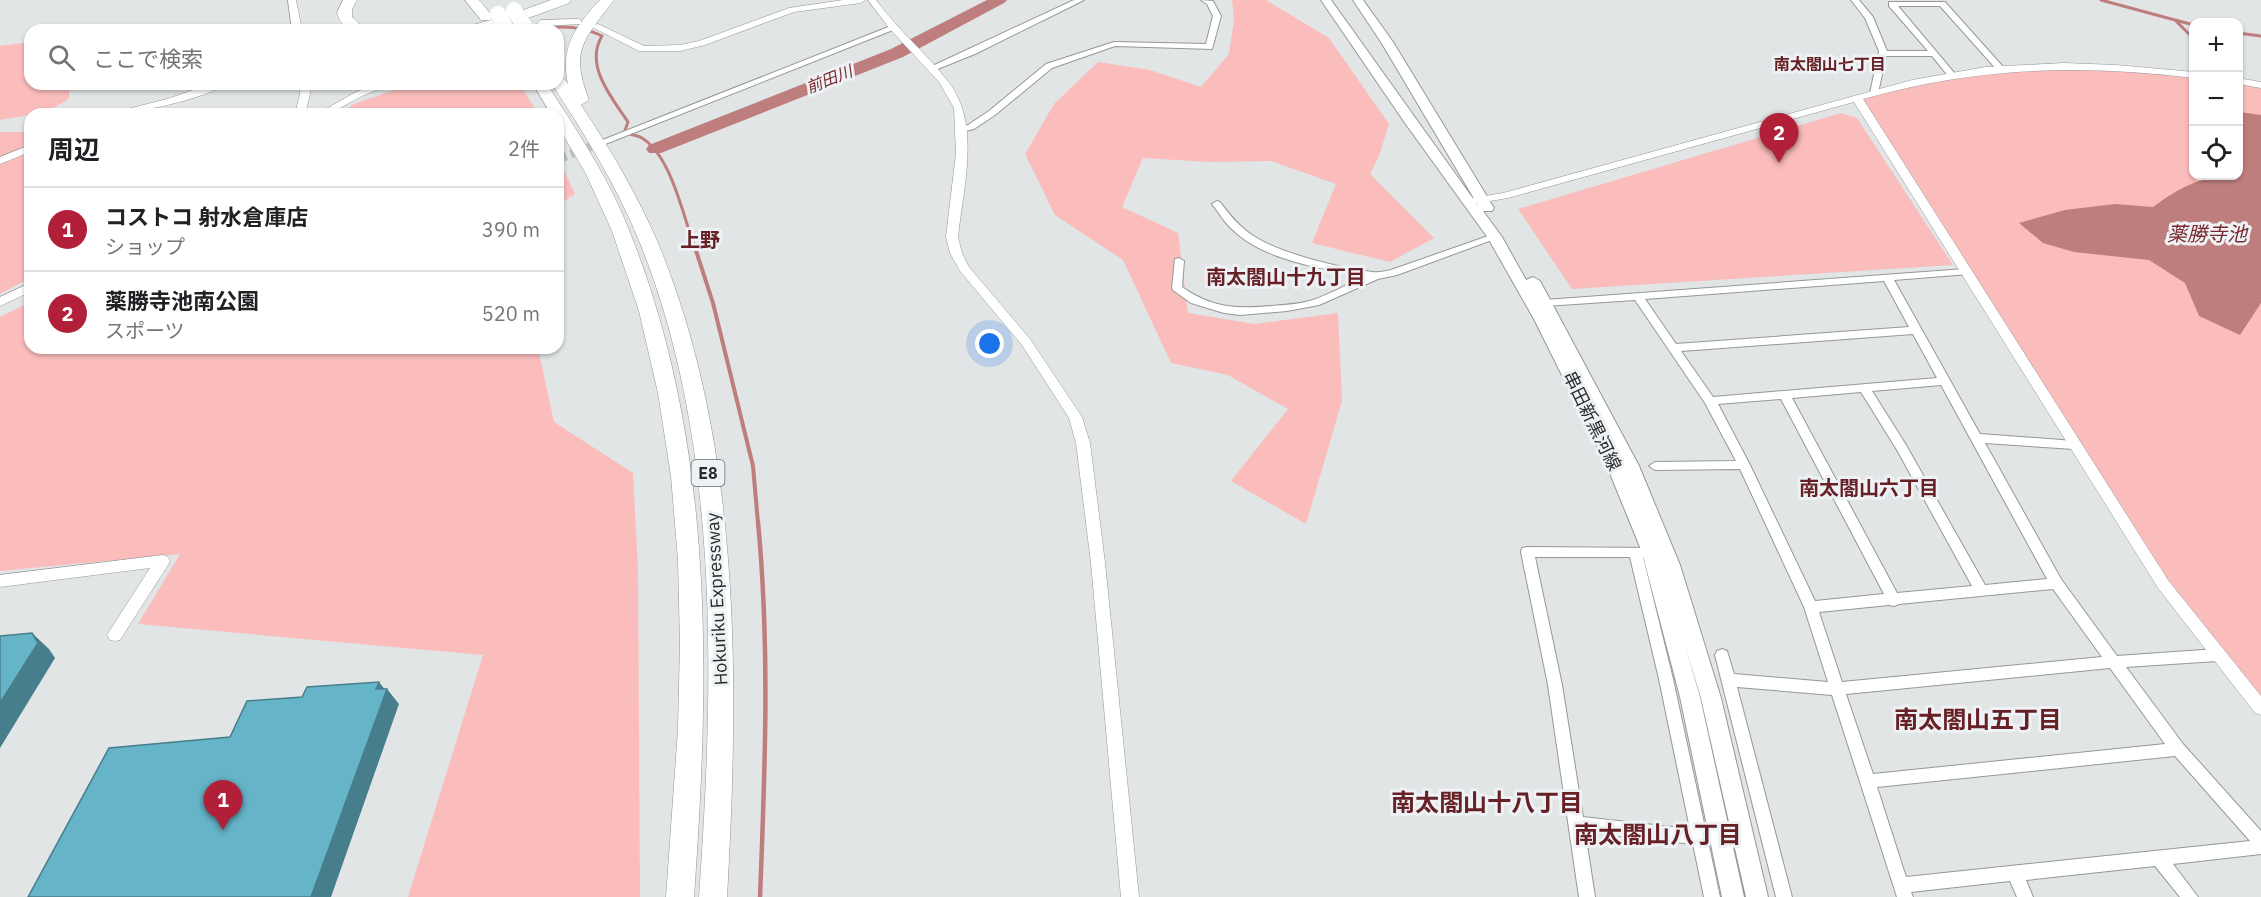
<!DOCTYPE html>
<html lang="ja">
<head>
<meta charset="utf-8">
<style>
  body { margin:0; font-family:"IBM Plex Sans","Noto Sans JP",sans-serif; background:#f6f6f6; color:#202124 }
  .controls { position:absolute; right:18px; top:18px; display:grid; overflow:hidden; border-radius:12px; box-shadow:0 2px 4px #0004 }
  .controls button { width:54px; height:54px; display:grid; place-items:center; padding:0; border:0; border-bottom:2px solid #e0e0e0; background:#fff; color:#202124; font:30px sans-serif }
  .you { position:absolute; left:990px; top:344px; width:21px; height:21px; margin:-15px; border:4px solid #fff; border-radius:50%; background:#1a73e8; box-shadow:0 0 0 9px #1a73e833 }
  .badge { display:grid; place-items:center; width:39px; height:39px; border-radius:50%; background:#b21f38; color:#fff; font-size:20px; font-weight:700 }
  .pin { position:absolute; translate:-50% -50px; filter:drop-shadow(0 2px 3px #0008) }
  .pin::after { content:''; position:absolute; top:32px; width:21px; height:18px; background:inherit; clip-path:polygon(0 0,100% 0,50% 100%) }
  .list { margin:0; padding:0; list-style:none }
  h2 { display:flex; justify-content:space-between; align-items:center; height:78px; margin:0; padding:0 24px; font-size:26px }
  h2 small { font-size:20px; font-weight:400; color:#757577 }
  .list li { display:grid; grid-template-columns:39px 1fr auto; gap:18px; align-items:center; box-sizing:border-box; height:84px; padding:0 24px; border-top:2px solid #e0e0e0 }
  .list b { display:block; font-size:22px; white-space:nowrap }
  .list p { margin:0; font-size:20px; white-space:nowrap; color:#757577 }
  .list em { font-size:20px; font-style:normal; color:#757577 }
  .icon { flex:none; width:33px; height:33px; fill:none; stroke:currentColor; stroke-width:2; stroke-linecap:round; stroke-linejoin:round }
  .map { position:relative; flex:none; width:2261px; height:897px; overflow:hidden }
  .search { position:absolute; background:#fff; box-shadow:0 2px 4px #0004; left:24px; top:24px; width:540px; height:66px; display:flex; align-items:center; gap:15px; box-sizing:border-box; padding:0 21px; border-radius:18px; color:#757577; font-size:22px }
  .panel { position:absolute; background:#fff; box-shadow:0 2px 4px #0004; left:24px; top:108px; width:540px; height:246px; border-radius:18px }
  .map>svg:first-child { display:block }
  .green { fill:#fbbcbc }
  .water { fill:#bf7e7e }
  .lines { fill:none; stroke-linecap:round; stroke-linejoin:round }
  .stream-far2 { stroke:#bf7e7e; stroke-width:3 }
  .stream-far1 { stroke:#bf7e7e; stroke-width:4 }
  .stream { stroke:#bf7e7e; stroke-width:4.5 }
  .river { fill:#bf7e7e; fill-rule:evenodd }
  .minor-tunnel { stroke:#bcc0c1; stroke-width:9; stroke-dasharray:9 4.5; stroke-linecap:butt }
  .minor-casing { stroke:#949899; stroke-width:2 }
  .tertiary-casing { stroke:#949899; stroke-width:1 }
  .secondary-casing { stroke:#949899; stroke-width:2 }
  .motorway-casing { stroke:#949899; stroke-width:1 }
  .minor { fill:#fff; fill-rule:evenodd }
  .tertiary { fill:#fff; fill-rule:evenodd }
  .secondary { fill:#fff; fill-rule:evenodd }
  .motorway { fill:#fff; fill-rule:evenodd }
  .motorway-bridge-casing { stroke:#949899; stroke-width:16; stroke-linecap:butt }
  .motorway-bridge { stroke:#fff; stroke-width:16 }
  .shaded-wall { fill:#477e8c }
  .building { fill:#66b4c8; stroke:#477e8c; stroke-width:1.5 }
  .labels { text-anchor:middle; stroke-width:6; stroke-linejoin:round; paint-order:stroke }
  .far-neighbourhood-label { font-size:16px; font-weight:bold; fill:#662026; stroke:#eef2f4 }
  .far-water-label { font-size:16px; font-style:italic; fill:#79292f; stroke:#eef2f4 }
  .shield { fill:#eef2f4; stroke:#656768; stroke-width:1.5 }
  .shield-label { font-size:16px; font-weight:bold; fill:#2a2c2c }
  .street-label { font-size:18px; fill:#2a2c2c; stroke:#eef2f4 }
  .water-label { font-size:20px; font-style:italic; fill:#79292f; stroke:#eef2f4 }
  .neighbourhood-label { font-size:20px; font-weight:bold; fill:#662026; stroke:#eef2f4 }
  .near-neighbourhood-label { font-size:24px; font-weight:bold; fill:#662026; stroke:#eef2f4 }
</style>
</head>
<body>
<div class="map">
<svg width="2261" height="897" viewBox="0 0 2261 897">
  <rect width="100%" height="100%" fill="#e1e5e6"/>
  <path class="green" d="M1232 0H1266L1329 38 1389 124 1379 156 1370 174 1434 238 1390 262 1312 243 1336 184 1271 161 1210 162 1143 158 1122 207 1178 233 1188 313 1254 324 1338 313 1342 401 1306 524 1231 481 1288 409 1228 375 1171 363 1123 260 1055 215 1025 154 1054 104 1098 62 1150 70 1201 87 1229 54 1234 19Z
    M30 42V84H69V98C50 114 24 115 0 120V46Z
    M2068 67 2193 76 2194 176H2238L2239 83 2261 87V711L2210 648 1857 99 1943 77Z
    M412 84H520L538 114H338L356 103Z
    M1841 113 1857 118 1953 265 1572 289 1518 209Z
    M0 132H30V278L0 294Z
    M558 158 575 194 558 205Z
    M30 302V348H538L554 422 633 473 638 568 640 897H408L483 655 138 624 180 554 0 571V317Z"/>
  <path class="water" d="M2239 112 2261 115V303L2240 335 2199 316 2185 283 2149 260 2074 252 2043 243 2019 223 2065 210 2115 204 2153 207C2183 185 2202 176 2238 176Z"/>
  <g class="lines">
    <path class="stream-far2" d="M2101 0 2175 20
      M2194 25 2175 20 2194 39
      M535 30C558 25 580 25 602 36 584 65 612 98 628 122L624 133C630 134 637 135 642 138 668 154 680 203 689 230
      M2238 33 2261 36"/>
    <path class="stream-far1" d="M689 229 713 303 753 466 758 523"/>
    <path class="stream" d="M758 522C770 647 765 772 760 897"/>
    <path class="river" d="M987 0H1007L1004 3 903 57 661 153H649L646 149 649 145 891 49Z"/>
    <path class="minor-tunnel" d="M558 159 605 141"/>
    <defs>
      <path id="minor" d="M1074 0H1084L975 54 935 70 928 68Z
        M1201 0 1213 1 1221 16 1212 49 1115 46 1052 68 995 115 974 129 961 132 957 129 968 125 989 111 1046 64 1114 42 1206 44 1213 16 1207 4Z
        M1851 0H1859L1873 17 1887 51H1928L1889 6V2H1945L2005 69 1998 71 1940 6H1898L1956 75 1949 77 1932 56H1886L1878 93 1871 95 1870 93 1879 51 1865 18Z
        M891 26 898 28 608 143 605 144 600 141Z
        M1217 201 1220 202C1229 214 1237 224 1249 233 1276 253 1339 268 1373 272 1379 273 1385 271 1391 270L1491 235H1499L1500 237 1397 275 1378 279 1319 305 1287 311 1240 315 1224 313 1191 303 1173 290 1172 288 1175 259 1179 258 1184 261 1182 287C1212 308 1235 309 1271 306 1285 305 1300 304 1313 300 1330 294 1348 284 1364 277 1319 267 1259 261 1226 223 1221 217 1217 210 1212 204Z
        M1965 269 1970 272 1969 274 1894 280 1980 434 2074 441 2080 445 2074 449 1985 443 2061 579 2117 656 2217 649 2222 651 2224 655 2222 659 2217 661 2126 667 2183 744 2261 831V854L2173 864 2198 897H2180L2155 866 2026 880 2033 897H2017L2010 881 1911 892 1913 897H1897L1832 695 1737 687 1792 897H1776L1715 655 1717 651 1722 649 1727 651 1734 674 1828 682 1804 607 1740 469 1655 470 1649 466 1655 462 1736 461 1705 403 1635 300 1545 306 1540 303 1545 300ZM1884 281 1909 327 1676 344 1645 299ZM1913 334 1937 378 1713 397 1681 351ZM1941 385 2047 579 1985 585 1906 445 1872 391ZM1861 392 1897 450 1972 586 1897 593 1792 398ZM1781 399 1884 594 1815 601 1750 465 1718 404ZM2053 589 2102 657 1842 682 1819 612 1889 605 1894 606 1899 604ZM2110 668 2165 744 1873 774 1846 694ZM2175 756 2250 841 1906 877 1877 787Z
        M1527 547 1656 548 1657 552 1656 556 1643 557 1673 679 1720 897H1704L1693 844 1585 832 1595 897H1579L1548 685 1521 552 1522 548ZM1535 557H1630L1659 679 1690 829 1583 817 1562 685Z"/>
      <path id="tertiary" d="M288 0H296L302 30H292Z
        M843 0H865L861 3 794 12 705 45 680 51H639L590 26 598 24 644 46 680 45 699 41 789 8Z
        M868 0H876C897 29 925 52 947 80 982 123 963 187 958 237L962 253 969 267 1030 339 1082 417 1090 443 1105 563 1139 897H1121L1091 563 1076 443 1069 418 1022 345 960 271 950 253 946 237 956 153 954 108 939 82 889 28Z
        M578 19 581 20V24L541 26 537 23 541 20Z
        M2064 63 2116 65 2194 72V78C2076 64 1977 67 1863 99L2168 580 2261 696V715L2255 713 2158 588 1854 102 1508 198 1472 204 1467 201 1468 199 1503 193 1912 80 1986 67Z
        M2238 78 2261 82V88L2238 84Z
        M211 84H225C206 99 133 114 108 114L167 99Z
        M299 84H309L310 94 305 114H295L300 94Z
        M378 84H392L362 96 329 114H317L356 92Z
        M30 145V152L0 164V157Z
        M30 283V292L0 306V297Z
        M163 555 168 557 170 561 168 565 120 640 115 641 110 640 107 635 150 568 0 587V575Z"/>
      <path id="secondary" d="M1321 0H1331L1479 207 1381 42 1353 0H1363L1393 42 1494 208 1492 211H1483L1502 237 1526 280 1533 277 1540 281 1639 466 1680 565 1721 698 1768 897H1746L1701 698 1685 645 1700 697 1744 897H1722L1680 697 1642 552 1607 466 1534 319 1488 238 1405 123Z"/>
      <path id="motorway" d="M343 0H357L352 9V17L366 30H349L340 21 337 13Z
        M465 0H479L493 17 491 20H481Z
        M551 0H571L569 3C534 16 501 30 463 30L465 27 510 15Z
        M600 0H614C585 39 569 49 589 100L581 105C610 149 637 194 658 243 742 445 739 683 727 897H699C714 685 721 443 640 243 617 186 585 135 552 84H558V77L563 78 568 84C560 47 575 27 600 0Z
        M533 84H547C577 131 609 178 629 230 715 443 710 673 694 897H666L678 729 680 644 678 560 671 476 658 393 639 311 612 231 586 174 558 126V114H551Z"/>
    </defs>
    <use href="#minor" class="minor-casing"/>
    <use href="#tertiary" class="tertiary-casing"/>
    <use href="#secondary" class="secondary-casing"/>
    <use href="#motorway" class="motorway-casing"/>
    <use href="#minor" class="minor"/>
    <use href="#tertiary" class="tertiary"/>
    <use href="#secondary" class="secondary"/>
    <use href="#motorway" class="motorway"/>
    <defs>
      <path id="motorway-bridge" d="M514 10 527 30
        M498 14 507 30"/>
    </defs>
    <use href="#motorway-bridge" class="motorway-bridge-casing"/>
    <use href="#motorway-bridge" class="motorway-bridge"/>
  </g>
  <path class="shaded-wall" d="M32 633 49 649 55 658 0 748V703Z
    M379 682 386 691 387 689 399 704 331 897H311Z"/>
  <path class="building" d="M32 633 38 643 0 703V636Z
    M379 682 376 689H387L311 897H28L109 748 230 737 247 701 302 697 307 687Z"/>
  <g class="labels">
    <g class="far-neighbourhood-label">
      <text x="1830" y="70">南太閤山七丁目</text>
    </g>
    <g class="far-water-label">
      <text transform="translate(829 79) rotate(-22)" y="6">前田川</text>
    </g>
    <rect class="shield" x="691.5" y="460" width="33" height="26" rx="4.5"/>
    <g class="shield-label">
      <text x="708" y="479">E8</text>
    </g>
    <g class="street-label">
      <text transform="translate(1592 421) rotate(64)" y="6">串田新黒河線</text>
      <text transform="translate(717 599) rotate(-93)" y="6">Hokuriku Expressway</text>
    </g>
    <g class="water-label">
      <text x="2207" y="241">薬勝寺池</text>
    </g>
    <g class="neighbourhood-label">
      <text x="700" y="247">上野</text>
      <text x="1286" y="284">南太閤山十九丁目</text>
      <text x="1869" y="495">南太閤山六丁目</text>
    </g>
    <g class="near-neighbourhood-label">
      <text x="1978" y="728">南太閤山五丁目</text>
      <text x="1487" y="811">南太閤山十八丁目</text>
      <text x="1658" y="843">南太閤山八丁目</text>
    </g>
  </g>
</svg>
<div class="controls">
<button>+</button>
<button>−</button>
<button><svg class="icon" aria-label="locate" viewBox="0 0 24 24"><circle cx="12" cy="12" r="6"/><path d="M12 2v4M12 18v4M2 12h4M18 12h4"/></svg></button>
</div>
<div class="you"></div>
<div class="pin badge" style="left:223px;top:830px">1</div>
<div class="pin badge" style="left:1779px;top:163px">2</div>
<div class="search"><svg class="icon" aria-label="search" viewBox="0 0 24 24"><circle cx="10" cy="10" r="6"/><path d="M15 15l6 6"/></svg>ここで検索</div>
<section class="panel">
<h2>周辺<small>2件</small></h2>
<ul class="list">
<li><span class="badge">1</span><div><b>コストコ 射水倉庫店</b><p>ショップ</p></div><em>390 m</em></li>
<li><span class="badge">2</span><div><b>薬勝寺池南公園</b><p>スポーツ</p></div><em>520 m</em></li>
</ul>
</section>
</div>
</body>
</html>
